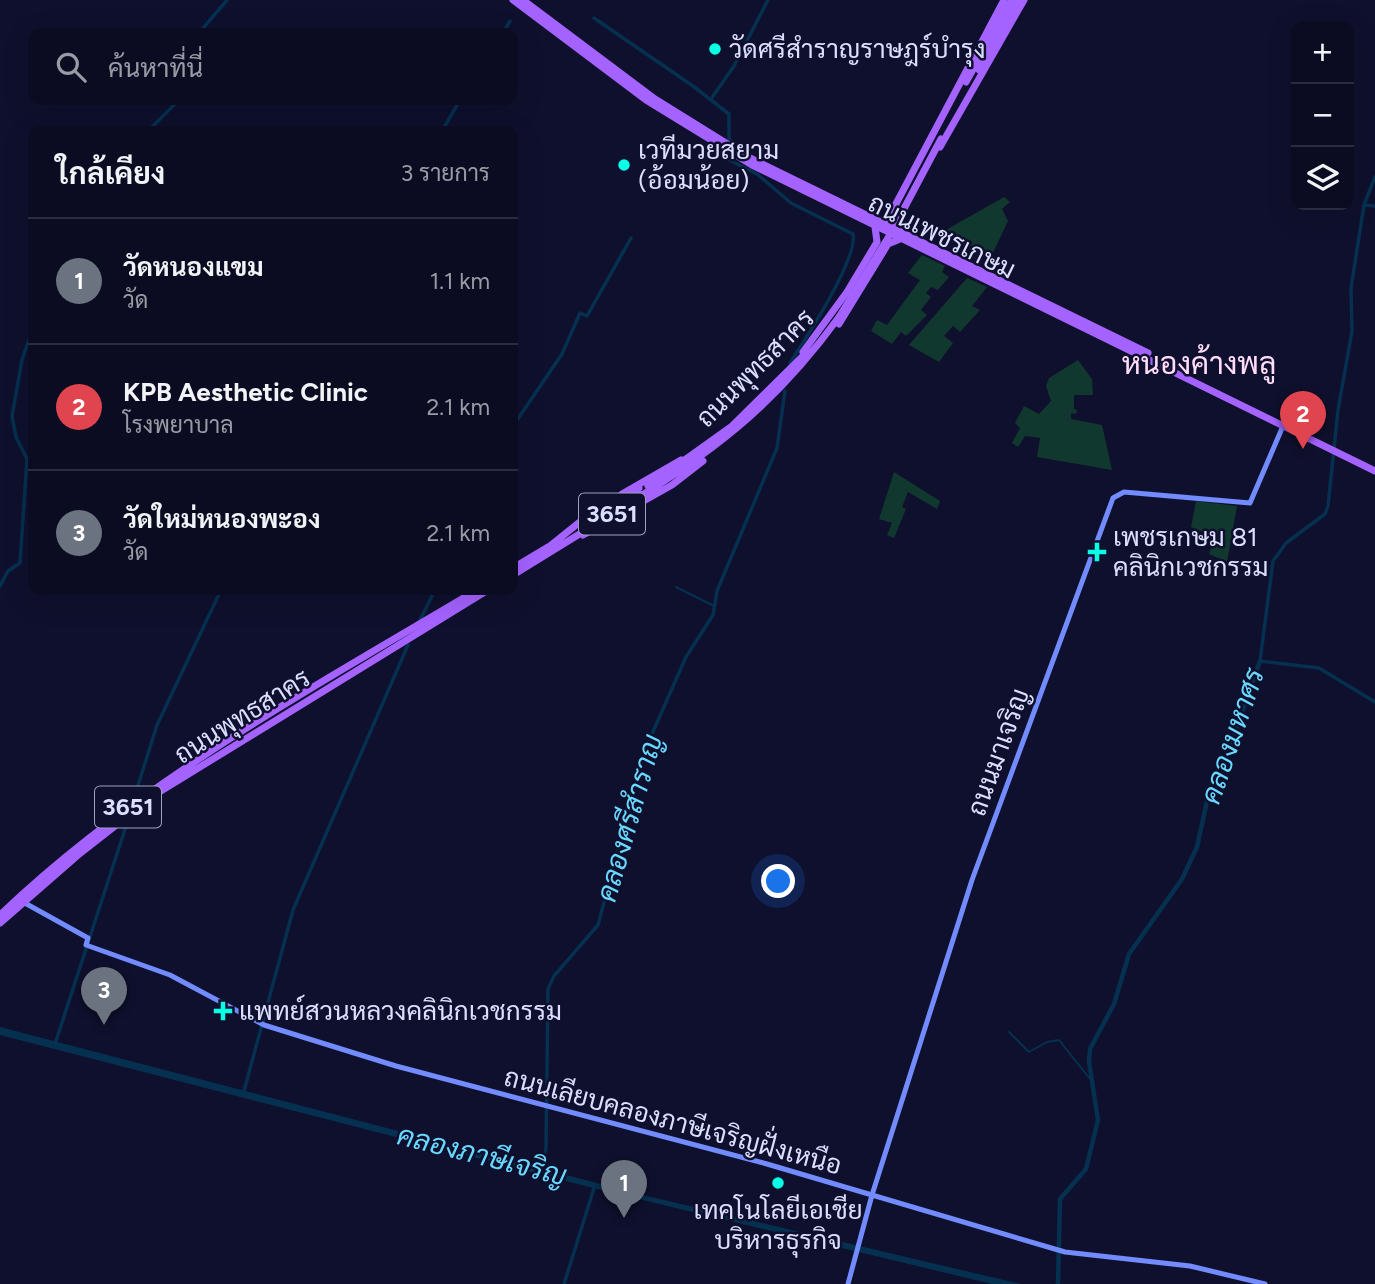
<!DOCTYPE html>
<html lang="th">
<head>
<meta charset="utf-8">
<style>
  body { margin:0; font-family:Figtree,Sarabun,sans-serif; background:#14152a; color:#f1f3f6 }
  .controls { position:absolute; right:21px; top:21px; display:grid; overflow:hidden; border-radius:14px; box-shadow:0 7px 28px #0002 }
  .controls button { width:63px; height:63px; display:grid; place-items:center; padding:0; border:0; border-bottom:2px solid #2b2c40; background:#0b0c22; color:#f1f3f6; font:35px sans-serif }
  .you { position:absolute; left:779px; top:882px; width:24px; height:24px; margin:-18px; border:5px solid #fff; border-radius:50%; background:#1a73e8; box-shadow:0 0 0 10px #1a73e833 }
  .badge { display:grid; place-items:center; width:46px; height:46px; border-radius:50%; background:#ea580c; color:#fff; font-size:23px; font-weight:700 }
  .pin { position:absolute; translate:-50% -58px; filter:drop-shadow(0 2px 4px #0008) }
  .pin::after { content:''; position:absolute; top:37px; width:24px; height:21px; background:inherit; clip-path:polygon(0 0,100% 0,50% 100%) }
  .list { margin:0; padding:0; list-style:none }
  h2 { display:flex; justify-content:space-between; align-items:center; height:91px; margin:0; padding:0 28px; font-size:30px }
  h2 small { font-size:23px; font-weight:400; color:#9a9ba5 }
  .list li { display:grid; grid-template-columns:46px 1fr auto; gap:21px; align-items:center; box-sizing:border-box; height:126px; padding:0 28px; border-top:2px solid #2b2c40 }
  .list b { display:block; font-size:26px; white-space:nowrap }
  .list p { margin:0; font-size:23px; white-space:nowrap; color:#9a9ba5 }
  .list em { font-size:23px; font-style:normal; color:#9a9ba5 }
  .icon { flex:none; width:38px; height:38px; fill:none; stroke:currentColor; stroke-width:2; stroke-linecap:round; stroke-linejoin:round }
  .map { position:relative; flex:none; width:1375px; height:1284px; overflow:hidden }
  .search { position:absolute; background:#0b0c22; box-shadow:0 7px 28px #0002; left:28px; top:28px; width:490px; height:77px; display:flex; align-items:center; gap:18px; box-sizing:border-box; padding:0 24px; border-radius:14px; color:#9a9ba5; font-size:26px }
  .panel { position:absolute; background:#0b0c22; box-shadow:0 7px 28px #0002; left:28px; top:126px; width:490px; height:469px; border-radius:14px }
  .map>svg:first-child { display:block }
  .green { fill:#11382e }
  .water { fill:#053050 }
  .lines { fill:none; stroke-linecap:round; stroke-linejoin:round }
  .stream { stroke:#053050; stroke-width:2 }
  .canal { stroke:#053050; stroke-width:3.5 }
  .river { stroke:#053050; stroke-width:4.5 }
  .secondary { stroke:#728bff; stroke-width:5 }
  .primary { stroke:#a462ff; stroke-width:7 }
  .primary-bridge { stroke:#a462ff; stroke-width:7 }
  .poi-dot { fill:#07ffe5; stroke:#0f102d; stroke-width:2.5 }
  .labels { text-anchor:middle; stroke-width:5; stroke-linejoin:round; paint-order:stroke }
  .shield { fill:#0f102d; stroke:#9ea0c0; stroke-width:2 }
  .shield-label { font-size:24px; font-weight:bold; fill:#dbdeff }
  .poi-label { font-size:26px; fill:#dbdeff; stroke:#0f102d; text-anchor:start }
  .street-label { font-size:26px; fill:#dbdeff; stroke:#0f102d }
  .water-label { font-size:28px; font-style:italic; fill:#69d8ff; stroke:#0f102d }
  .quarter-label { font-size:30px; fill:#ffddfa; stroke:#0f102d }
</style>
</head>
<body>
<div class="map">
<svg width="1375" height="1284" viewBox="0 0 1375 1284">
  <rect width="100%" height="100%" fill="#0f102d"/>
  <path class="green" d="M1004 197 1010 202 1002 209 1008 221 991 257 985 254 983 257 937 235Z
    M922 255 945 266 942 272 949 277 938 290 931 287 926 293 931 297 921 310 927 315 906 336 901 332 892 344 871 331 877 320 887 325 920 280 908 273Z
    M967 278 987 287 972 306 980 310 960 332 953 326 944 336 953 343 939 362 909 345Z
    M1078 360 1092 379 1093 395H1074V409L1077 410 1076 414 1071 413V419L1102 425 1112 470 1037 457 1040 438 1025 436 1018 447 1012 443 1020 428 1015 423 1024 406 1039 414 1051 401 1046 386 1049 378Z
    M894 472 940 501 937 509 908 492 902 507 906 509 894 538 887 535 892 523 879 519Z
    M1196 501 1237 506 1227 562 1209 554 1215 537 1191 527Z"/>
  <path class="water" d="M0 1027 647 1196 1021 1284H992L597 1189 0 1035Z"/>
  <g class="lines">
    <path class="stream" d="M676 587 714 606
      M1009 1032 1029 1052 1047 1042 1059 1040 1094 1084"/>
    <path class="canal" d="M594 18 693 86 729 114V140L737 145 729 160 757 174 791 203 853 234C858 258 805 340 790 363
      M199 33 227 0
      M503 33 510 21
      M711 99 734 66 768 0
      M148 131 179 100
      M442 131 460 100
      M1375 177 1364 205 1351 288 1352 331 1338 410 1328 506 1325 514 1286 543 1273 561 1260 661 1319 668 1375 702
      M1364 205 1375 206
      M513 426 562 354 580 313 587 316 631 238
      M0 586 8 571 20 563 27 459 16 437 12 416 22 360 33 327
      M419 622 435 590
      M135 795 157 725 221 590
      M55 1044 128 820
      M244 1091 293 910 408 645
      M541 1170 546 1149 548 989 554 976 598 925 644 752 686 657 713 615 717 591 777 448 785 391
      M564 1284 595 1185"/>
    <path class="river" d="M1058 1284 1060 1199 1086 1169 1098 1120 1089 1062 1090 1049 1114 1004 1129 954 1182 879 1197 847 1210 787 1230 747 1260 661"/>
    <path class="secondary" d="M23 902 88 938 86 945 170 975 264 1025 396 1066 767 1164 1065 1252 1190 1266 1265 1284
      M848 1284 872 1195 972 880 1113 498 1124 492 1250 503 1283 426"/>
    <path class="primary" d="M513 0 646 100 752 165 1375 471
      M523 0 655 99 750 158 1148 353
      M979 70 1017 0
      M966 82 1012 0
      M940 147 1024 0
      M878 221 884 222 889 217 1004 0
      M839 324 888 244 900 239
      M803 352 847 292 877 242 875 227
      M648 486 732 426 807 352
      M622 494 681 460
      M639 497C723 445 780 398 839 317
      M591 521 638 492
      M583 535 672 485 703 461
      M550 546 596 509
      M513 568 548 547
      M513 575 599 522
      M0 915C139 782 312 688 477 590
      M0 923 78 855 156 794 488 590"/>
    <path class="primary-bridge" d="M839 317 891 233 941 139
      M639 488 593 514 591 523 600 524 647 496"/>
  </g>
  <g class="poi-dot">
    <circle cx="715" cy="49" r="7"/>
    <circle cx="624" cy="165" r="7"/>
    <path d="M1093.5 541.5h7v7h7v7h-7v7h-7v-7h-7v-7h7z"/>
    <path d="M219.5 1000.5h7v7h7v7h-7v7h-7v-7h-7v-7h7z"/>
    <circle cx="778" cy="1183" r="7"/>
  </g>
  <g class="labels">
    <g class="shield">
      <rect x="579" y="493.5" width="66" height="41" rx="5"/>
      <rect x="95" y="786.5" width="66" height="41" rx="5"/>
    </g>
    <g class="shield-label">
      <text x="612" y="522">3651</text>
      <text x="128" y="815">3651</text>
    </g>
    <g class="poi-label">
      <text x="729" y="58">วัดศรีสําราญราษฎร์บํารุง</text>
      <text x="638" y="159">เวทีมวยสยาม<tspan x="638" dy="30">(อ้อมน้อย)</tspan></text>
      <text x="1113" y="546">เพชรเกษม 81<tspan x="1113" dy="30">คลินิกเวชกรรม</tspan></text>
      <text x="239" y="1020">แพทย์สวนหลวงคลินิกเวชกรรม</text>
      <text x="778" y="1219" text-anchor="middle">เทคโนโลยีเอเชีย<tspan x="778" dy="30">บริหารธุรกิจ</tspan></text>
    </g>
    <g class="street-label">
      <text transform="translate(942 236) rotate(26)" y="9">ถนนเพชรเกษม</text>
      <text transform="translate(755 368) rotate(-45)" y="9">ถนนพุทธสาคร</text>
      <text transform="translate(242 716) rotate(-32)" y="9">ถนนพุทธสาคร</text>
      <text transform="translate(998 752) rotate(-70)" y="9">ถนนมาเจริญ</text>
      <text transform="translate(673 1121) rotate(15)" y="9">ถนนเลียบคลองภาษีเจริญฝั่งเหนือ</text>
    </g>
    <g class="water-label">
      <text transform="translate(1232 736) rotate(-71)" y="10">คลองมหาศร</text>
      <text transform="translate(629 818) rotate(-74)" y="10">คลองศรีสำราญ</text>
      <text transform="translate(482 1155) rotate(14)" y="10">คลองภาษีเจริญ</text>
    </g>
    <g class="quarter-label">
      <text x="1199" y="374">หนองค้างพลู</text>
    </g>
  </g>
</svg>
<div class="controls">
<button>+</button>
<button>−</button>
<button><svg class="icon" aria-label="layers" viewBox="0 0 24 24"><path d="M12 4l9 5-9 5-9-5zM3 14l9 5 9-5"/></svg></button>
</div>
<div class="you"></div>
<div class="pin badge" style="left:624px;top:1218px;background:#6b7280">1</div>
<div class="pin badge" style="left:1303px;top:449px;background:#e0444e">2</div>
<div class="pin badge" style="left:104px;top:1025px;background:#6b7280">3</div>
<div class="search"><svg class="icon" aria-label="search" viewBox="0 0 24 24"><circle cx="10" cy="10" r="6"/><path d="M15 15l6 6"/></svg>ค้นหาที่นี่</div>
<section class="panel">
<h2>ใกล้เคียง<small>3 รายการ</small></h2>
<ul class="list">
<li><span class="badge" style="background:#6b7280">1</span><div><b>วัดหนองแขม</b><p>วัด</p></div><em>1.1 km</em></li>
<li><span class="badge" style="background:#e0444e">2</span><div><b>KPB Aesthetic Clinic</b><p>โรงพยาบาล</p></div><em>2.1 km</em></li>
<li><span class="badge" style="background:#6b7280">3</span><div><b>วัดใหม่หนองพะอง</b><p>วัด</p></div><em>2.1 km</em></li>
</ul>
</section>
</div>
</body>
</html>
